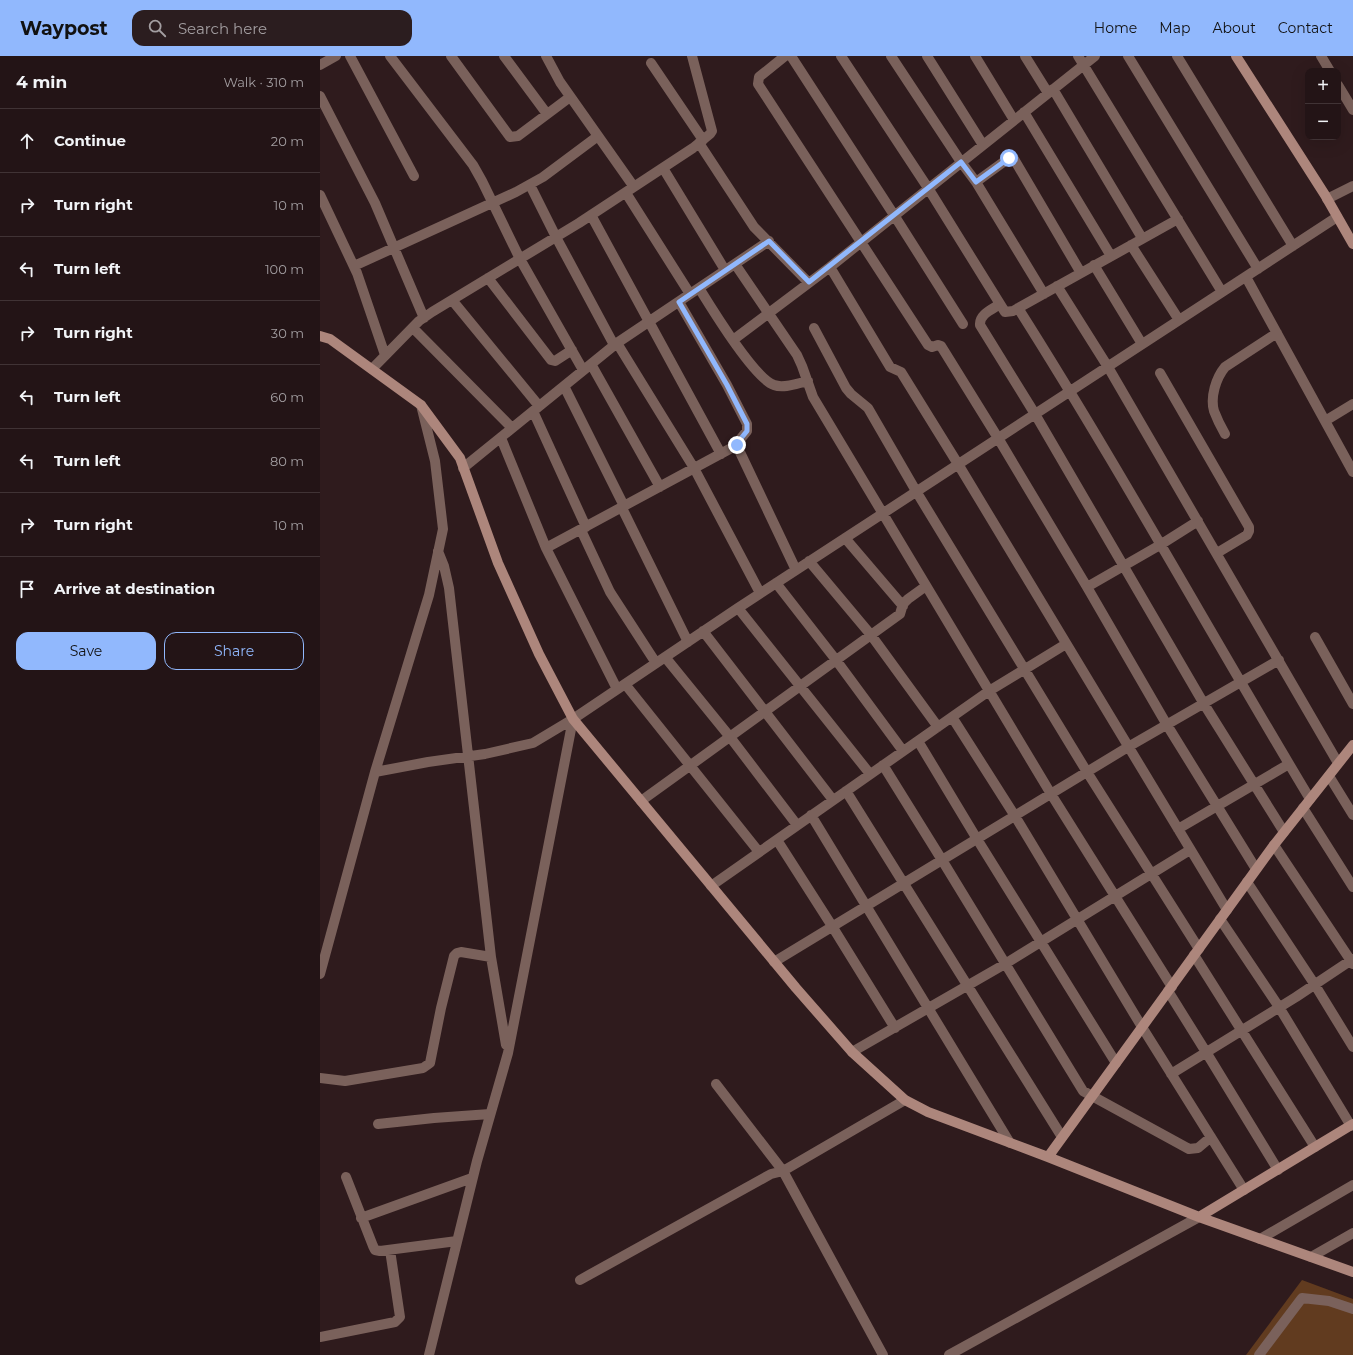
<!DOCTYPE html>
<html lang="en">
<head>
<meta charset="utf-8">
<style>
  body { margin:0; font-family:Montserrat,sans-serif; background:#2b1d1f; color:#f1f3f6 }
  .controls { position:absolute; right:12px; top:12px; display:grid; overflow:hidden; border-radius:8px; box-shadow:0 4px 16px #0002 }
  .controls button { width:36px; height:36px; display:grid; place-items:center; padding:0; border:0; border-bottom:1px solid #403335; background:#231416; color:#f1f3f6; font:20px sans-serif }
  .stop { position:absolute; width:12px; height:12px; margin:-9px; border:3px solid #91b8fd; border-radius:50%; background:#fff }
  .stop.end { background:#91b8fd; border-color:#fff; box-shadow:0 1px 4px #0008 }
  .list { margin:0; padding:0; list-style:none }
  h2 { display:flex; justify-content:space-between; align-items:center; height:52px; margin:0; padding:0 16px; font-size:17px }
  h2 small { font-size:13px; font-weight:400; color:#a39ea1 }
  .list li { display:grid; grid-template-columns:26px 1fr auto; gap:12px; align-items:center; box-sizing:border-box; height:64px; padding:0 16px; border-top:1px solid #403335 }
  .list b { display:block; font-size:15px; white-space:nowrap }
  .list em { font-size:13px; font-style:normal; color:#a39ea1 }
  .actions { display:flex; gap:8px; padding:12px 16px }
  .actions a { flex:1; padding:9px 0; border:1px solid #91b8fd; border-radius:12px; text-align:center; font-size:14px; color:#91b8fd }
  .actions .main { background:#91b8fd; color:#111 }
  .icon { flex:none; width:22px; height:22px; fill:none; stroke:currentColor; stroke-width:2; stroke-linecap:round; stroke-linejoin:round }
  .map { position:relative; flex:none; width:1033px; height:1299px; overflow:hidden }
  header { display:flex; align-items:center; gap:24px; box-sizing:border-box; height:56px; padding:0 20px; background:#91b8fd; color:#111 }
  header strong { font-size:19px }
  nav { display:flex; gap:22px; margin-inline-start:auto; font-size:14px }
  .search { width:280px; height:36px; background:#2b1d1f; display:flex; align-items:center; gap:10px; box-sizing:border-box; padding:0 14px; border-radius:12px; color:#a39ea1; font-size:15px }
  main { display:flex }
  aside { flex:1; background:#231416 }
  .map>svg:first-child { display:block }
  .green { fill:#613b1f }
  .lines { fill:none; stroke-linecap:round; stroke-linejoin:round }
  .street { stroke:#7a615b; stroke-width:10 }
  .secondary { stroke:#ad867c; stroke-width:10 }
  .route { stroke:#91b8fd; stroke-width:5 }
</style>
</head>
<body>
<header>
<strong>Waypost</strong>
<div class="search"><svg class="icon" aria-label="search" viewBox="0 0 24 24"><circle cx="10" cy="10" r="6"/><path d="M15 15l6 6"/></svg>Search here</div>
<nav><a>Home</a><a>Map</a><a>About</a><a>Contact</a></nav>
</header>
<main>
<aside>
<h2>4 min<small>Walk · 310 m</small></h2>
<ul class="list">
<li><svg class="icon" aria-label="ahead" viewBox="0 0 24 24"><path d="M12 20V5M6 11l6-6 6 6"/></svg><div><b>Continue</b></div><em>20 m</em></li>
<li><svg class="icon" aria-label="right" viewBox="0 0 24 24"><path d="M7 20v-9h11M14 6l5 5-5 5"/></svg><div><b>Turn right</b></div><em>10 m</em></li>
<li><svg class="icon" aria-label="left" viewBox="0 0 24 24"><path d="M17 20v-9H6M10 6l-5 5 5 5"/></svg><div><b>Turn left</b></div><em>100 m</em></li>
<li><svg class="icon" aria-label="right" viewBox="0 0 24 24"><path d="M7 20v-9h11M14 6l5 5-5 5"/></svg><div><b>Turn right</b></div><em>30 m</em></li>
<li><svg class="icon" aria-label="left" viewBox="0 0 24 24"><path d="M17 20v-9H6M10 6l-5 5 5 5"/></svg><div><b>Turn left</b></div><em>60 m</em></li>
<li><svg class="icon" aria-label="left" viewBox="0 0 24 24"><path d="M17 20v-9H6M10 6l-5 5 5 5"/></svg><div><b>Turn left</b></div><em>80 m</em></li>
<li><svg class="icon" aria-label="right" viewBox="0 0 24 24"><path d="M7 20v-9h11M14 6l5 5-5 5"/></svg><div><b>Turn right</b></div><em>10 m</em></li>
<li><svg class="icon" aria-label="arrive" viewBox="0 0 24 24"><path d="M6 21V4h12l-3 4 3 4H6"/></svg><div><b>Arrive at destination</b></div></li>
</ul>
<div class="actions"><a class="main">Save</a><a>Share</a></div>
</aside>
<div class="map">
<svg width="1033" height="1299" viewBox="0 0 1033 1299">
  <rect width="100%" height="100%" fill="#2f1b1d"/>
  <path class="green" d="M982 1224 1033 1243V1299H926Z"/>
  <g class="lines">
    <path class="street" d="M30 0 94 120
      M70 0 153 109 162 125 200 203 263 314
      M131 0 190 81 198 80 250 41
      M184 0 227 58
      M226 0 240 26 314 131
      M465 0 439 21 438 28 608 289 612 291 618 289 621 290 678 382 767 531 847 669 936 813
      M471 0 574 159 643 268
      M521 0 608 132 685 256 693 255 858 163
      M571 0 641 106 656 126 724 238
      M607 0 663 89
      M655 0 694 64
      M705 0 728 37
      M758 0 902 236
      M808 0 938 213
      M857 0 973 190
      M1001 0 1010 15
      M331 7 383 84
      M0 9 16 0
      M1018 29 1033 54
      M733 33 822 182
      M0 40 55 147 104 262
      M704 56 791 200
      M379 87 434 171 489 227
      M343 112 405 214
      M656 126 689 102 694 103 761 217
      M210 129 236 181 294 289
      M306 137 370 238
      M0 139 37 217 65 299
      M1007 143 1033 130
      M271 159 401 398
      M811 189 859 264
      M415 208 477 299 482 310 493 341 731 738 852 931
      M774 209 822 288
      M34 210 196 136 223 121 278 80
      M510 211 570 311 581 316 638 408 907 854
      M926 221 1033 416
      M168 222 231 304 235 305 252 294
      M737 230 788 311 1018 707
      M379 232C392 253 434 322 454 329 464 333 478 327 488 325
      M132 244 219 350
      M359 246 407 329 427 368V375L418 386V392L476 514
      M680 248C673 253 659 258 660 269L715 358 884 648 964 776
      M698 252C800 413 892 580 990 743
      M93 272 192 372
      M494 272 526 332 531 338 548 352 596 435 767 716 879 893
      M413 284 510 211 775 0
      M297 287 374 412 440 537
      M271 308 340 431
      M52 313 99 265 112 256 259 167 373 92 390 78 392 75 372 0
      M840 317 929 471V475L927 479 897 497
      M244 330 304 450
      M213 355 266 471
      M1005 365 1033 348
      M905 378C901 371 897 363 894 355 890 341 896 322 905 311L957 277
      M181 382 226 492 297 633
      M143 412 297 287 449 185
      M302 452 368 586
      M261 474 290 536 336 607
      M525 482 583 550
      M226 492 417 389
      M118 495 124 510 129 532 171 901 186 989
      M489 505 551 579 618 671
      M456 527 516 604 583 695
      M767 531 840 489 878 465
      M418 552 550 718
      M383 575 513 744
      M995 581 1033 648
      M345 601 410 681 477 769
      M305 628 439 796
      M632 661 695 760 822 971 924 1134
      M598 685 657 783 796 1007
      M563 709 622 804 763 1035 869 1093 878 1092 891 1081
      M55 716 108 706 165 698 213 687 253 663 418 552 1017 161
      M1009 720 1033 759
      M526 735 742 1081
      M321 745 580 558 583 548 588 543 606 530
      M983 752 1033 831
      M491 759 690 1087
      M858 773 969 708
      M457 784 512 870 575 972
      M954 789 1033 908
      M927 826 995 929 1033 991
      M391 830 669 635 746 588
      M900 863 959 951 1031 1070
      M874 899 995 1091
      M454 906 808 691 959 604
      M0 918 55 716 109 539 123 473 115 405 101 349
      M848 935 886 996 958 1114
      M532 996 685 908 870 794
      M851 1018 976 941 1033 903
      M0 1022 25 1025 103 1012 110 1007 121 952 134 900 137 897 141 896 171 901
      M396 1028 463 1115 563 1299
      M58 1068 114 1062 170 1058
      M26 1121 53 1190 55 1194 60 1195 137 1185
      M41 1162 152 1122
      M940 1183 1033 1129
      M991 1201 1033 1177
      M260 1224 451 1118 463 1115 585 1044
      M0 1281 75 1266 80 1261 70 1194
      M109 1299 157 1105 188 997 253 663
      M629 1299 879 1161
      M939 1299 982 1242 1009 1245 1033 1253"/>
    <path class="secondary" d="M916 0 1005 139 1033 188
      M0 280 10 283 101 349 140 402 178 507 219 598 253 663 476 932 532 996 585 1044 608 1056 728 1101 879 1161 1033 1216
      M728 1101 954 789 1033 689
      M879 1161 1033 1068"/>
  </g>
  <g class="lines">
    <path class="route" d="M417 389 418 386 427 375V368L407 329 359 246 449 185 489 226 641 106 656 126 689 102"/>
  </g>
</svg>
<div class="controls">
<button>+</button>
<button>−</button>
</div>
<div class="stop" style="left:689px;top:102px"></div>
<div class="stop end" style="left:417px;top:389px"></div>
</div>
</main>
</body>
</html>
